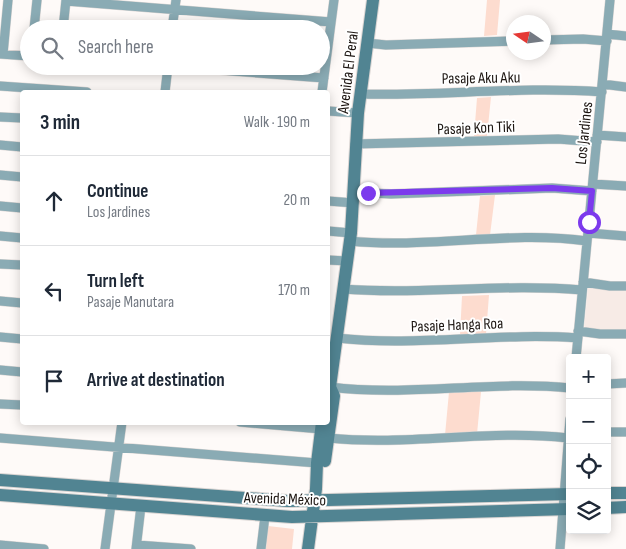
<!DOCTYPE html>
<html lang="en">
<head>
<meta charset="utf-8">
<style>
  body { margin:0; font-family:"Sofia Sans Condensed",sans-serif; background:#f6f6f7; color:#1f2937 }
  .controls { position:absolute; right:15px; bottom:15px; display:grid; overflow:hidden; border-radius:5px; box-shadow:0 2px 12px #0003 }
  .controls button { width:45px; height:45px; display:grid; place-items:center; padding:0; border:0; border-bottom:1px solid #e0e1e3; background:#fff; color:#1f2937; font:25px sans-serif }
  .compass { position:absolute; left:506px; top:15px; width:45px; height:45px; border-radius:50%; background:#fff; box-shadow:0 2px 12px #0003; rotate:283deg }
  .stop { position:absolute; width:15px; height:15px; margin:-11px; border:4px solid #7c3aed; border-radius:50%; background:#fff }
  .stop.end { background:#7c3aed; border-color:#fff; box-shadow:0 1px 5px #0008 }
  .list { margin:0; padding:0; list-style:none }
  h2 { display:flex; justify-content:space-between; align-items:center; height:65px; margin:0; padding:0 20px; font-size:21px }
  h2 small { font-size:16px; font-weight:400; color:#747a83 }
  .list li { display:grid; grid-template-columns:32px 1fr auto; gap:15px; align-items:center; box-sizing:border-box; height:90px; padding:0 20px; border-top:1px solid #e0e1e3 }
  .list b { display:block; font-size:19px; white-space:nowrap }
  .list p { margin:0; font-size:16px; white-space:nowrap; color:#747a83 }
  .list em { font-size:16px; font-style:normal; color:#747a83 }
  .icon { flex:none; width:28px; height:28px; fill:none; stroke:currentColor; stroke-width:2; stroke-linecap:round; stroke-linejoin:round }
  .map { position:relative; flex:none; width:626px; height:549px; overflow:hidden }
  .search { position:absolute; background:#fff; box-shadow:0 2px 12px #0003; left:20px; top:20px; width:310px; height:55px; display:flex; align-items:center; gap:12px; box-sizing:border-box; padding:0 18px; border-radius:28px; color:#747a83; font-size:19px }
  .panel { position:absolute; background:#fff; box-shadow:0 2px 12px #0003; left:20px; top:90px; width:310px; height:335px; border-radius:5px }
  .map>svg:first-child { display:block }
  .built { fill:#f7ebe6 }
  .green { fill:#fddccf }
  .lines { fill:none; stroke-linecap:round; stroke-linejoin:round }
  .street-casing { stroke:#dad5d3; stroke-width:10 }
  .secondary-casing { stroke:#dad5d3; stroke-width:14 }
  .street { stroke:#8aabb4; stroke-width:9 }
  .secondary { stroke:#518492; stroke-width:12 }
  .route { stroke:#7c3aed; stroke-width:6 }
  .labels { text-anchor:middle; stroke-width:4; stroke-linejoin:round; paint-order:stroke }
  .street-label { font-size:16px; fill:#1c1511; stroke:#fff }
</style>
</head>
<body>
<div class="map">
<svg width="626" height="549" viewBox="0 0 626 549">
  <rect width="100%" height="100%" fill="#fefaf8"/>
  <path class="built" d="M588 288 609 290H626V332L584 329Z"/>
  <path class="green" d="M487 0H500L497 35 484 36Z
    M491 97 487 136H474L477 98Z
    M495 195 490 235H476L480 196Z
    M489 295 486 334 460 335 462 296Z
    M449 392H481L477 434 445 435Z
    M268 526 294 529 292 549H266Z"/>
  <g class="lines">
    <defs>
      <path id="street" d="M66 1 331 22
        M34 29 37 0
        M63 29 66 0
        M172 29 176 0
        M607 34 626 36
        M544 40 583 39 607 41
        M367 43 386 45 514 41
        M0 54 29 56
        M3 54 8 0
        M166 66 324 78
        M602 84 626 87
        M0 86 87 92
        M165 92 168 66
        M322 92 334 0
        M361 94C441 96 522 86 602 92
        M328 111 358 113
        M0 117 22 118
        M597 135 626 137
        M355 144 558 139 597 142
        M0 145 22 147
        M0 175 22 177
        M593 184 626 186
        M354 192 391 194 552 188 592 191
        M328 201 354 203
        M0 206 22 208
        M328 231 351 233
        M588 233 626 236
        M0 236 22 238
        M350 241C429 249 509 230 587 241
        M328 260 347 261
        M0 264 22 265
        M583 282 610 286H626
        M343 289C423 295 503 283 582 290
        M0 301 22 303
        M578 331 600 334H626
        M0 337 22 339
        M337 338C417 347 498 332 578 338
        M576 358 610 0
        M0 370 22 372
        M607 384 626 383
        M330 387C410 397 490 380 570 388
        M0 404 22 405
        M240 422 321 429
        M607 432H626
        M0 438 317 463
        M329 438C409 446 489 429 568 438
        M0 545 44 549
        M137 545 191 549
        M105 549 122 422
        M136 549 141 506
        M261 549 265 516
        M560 549 570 419"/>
      <path id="secondary" d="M328 392 330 387 351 233 358 113 373 0
        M325 461 334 396 330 387
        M0 480 288 501 570 494
        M607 493H626
        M0 495 292 517 570 509
        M607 508 626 507
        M308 549 316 489 317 463 322 422"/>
    </defs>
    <use href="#street" class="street-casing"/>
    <use href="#secondary" class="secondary-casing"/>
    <use href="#street" class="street"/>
    <use href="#secondary" class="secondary"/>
  </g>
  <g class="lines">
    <path class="route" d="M368 193 552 188 592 191 589 222"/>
  </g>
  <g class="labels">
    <g class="street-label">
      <text transform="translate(347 72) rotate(-83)" y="6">Avenida El Peral</text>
      <text transform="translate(481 77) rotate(-1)" y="6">Pasaje Aku Aku</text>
      <text transform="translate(476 127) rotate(-2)" y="6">Pasaje Kon Tiki</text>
      <text transform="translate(583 133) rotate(-84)" y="6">Los Jardines</text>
      <text transform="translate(457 324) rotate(-2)" y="6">Pasaje Hanga Roa</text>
      <text transform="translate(285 498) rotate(2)" y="6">Avenida México</text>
    </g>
  </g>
</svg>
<div class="controls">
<button>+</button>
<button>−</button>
<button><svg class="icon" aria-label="locate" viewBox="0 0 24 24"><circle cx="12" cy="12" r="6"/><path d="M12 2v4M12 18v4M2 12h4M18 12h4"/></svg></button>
<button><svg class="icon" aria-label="layers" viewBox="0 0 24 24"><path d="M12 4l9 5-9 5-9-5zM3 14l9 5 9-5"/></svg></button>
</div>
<svg class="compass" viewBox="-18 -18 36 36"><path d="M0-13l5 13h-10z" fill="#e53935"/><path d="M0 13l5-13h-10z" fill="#747a83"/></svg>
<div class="stop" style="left:589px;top:222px"></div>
<div class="stop end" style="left:368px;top:193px"></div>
<div class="search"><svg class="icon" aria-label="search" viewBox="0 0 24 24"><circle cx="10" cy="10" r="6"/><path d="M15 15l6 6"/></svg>Search here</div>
<section class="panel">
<h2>3 min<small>Walk · 190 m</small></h2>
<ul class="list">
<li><svg class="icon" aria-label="ahead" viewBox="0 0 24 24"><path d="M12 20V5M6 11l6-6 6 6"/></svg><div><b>Continue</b><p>Los Jardines</p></div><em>20 m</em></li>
<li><svg class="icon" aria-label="left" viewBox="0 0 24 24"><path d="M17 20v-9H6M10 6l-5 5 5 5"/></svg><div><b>Turn left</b><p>Pasaje Manutara</p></div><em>170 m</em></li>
<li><svg class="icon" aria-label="arrive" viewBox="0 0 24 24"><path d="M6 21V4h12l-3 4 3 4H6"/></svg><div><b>Arrive at destination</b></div></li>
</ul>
</section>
</div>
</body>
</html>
